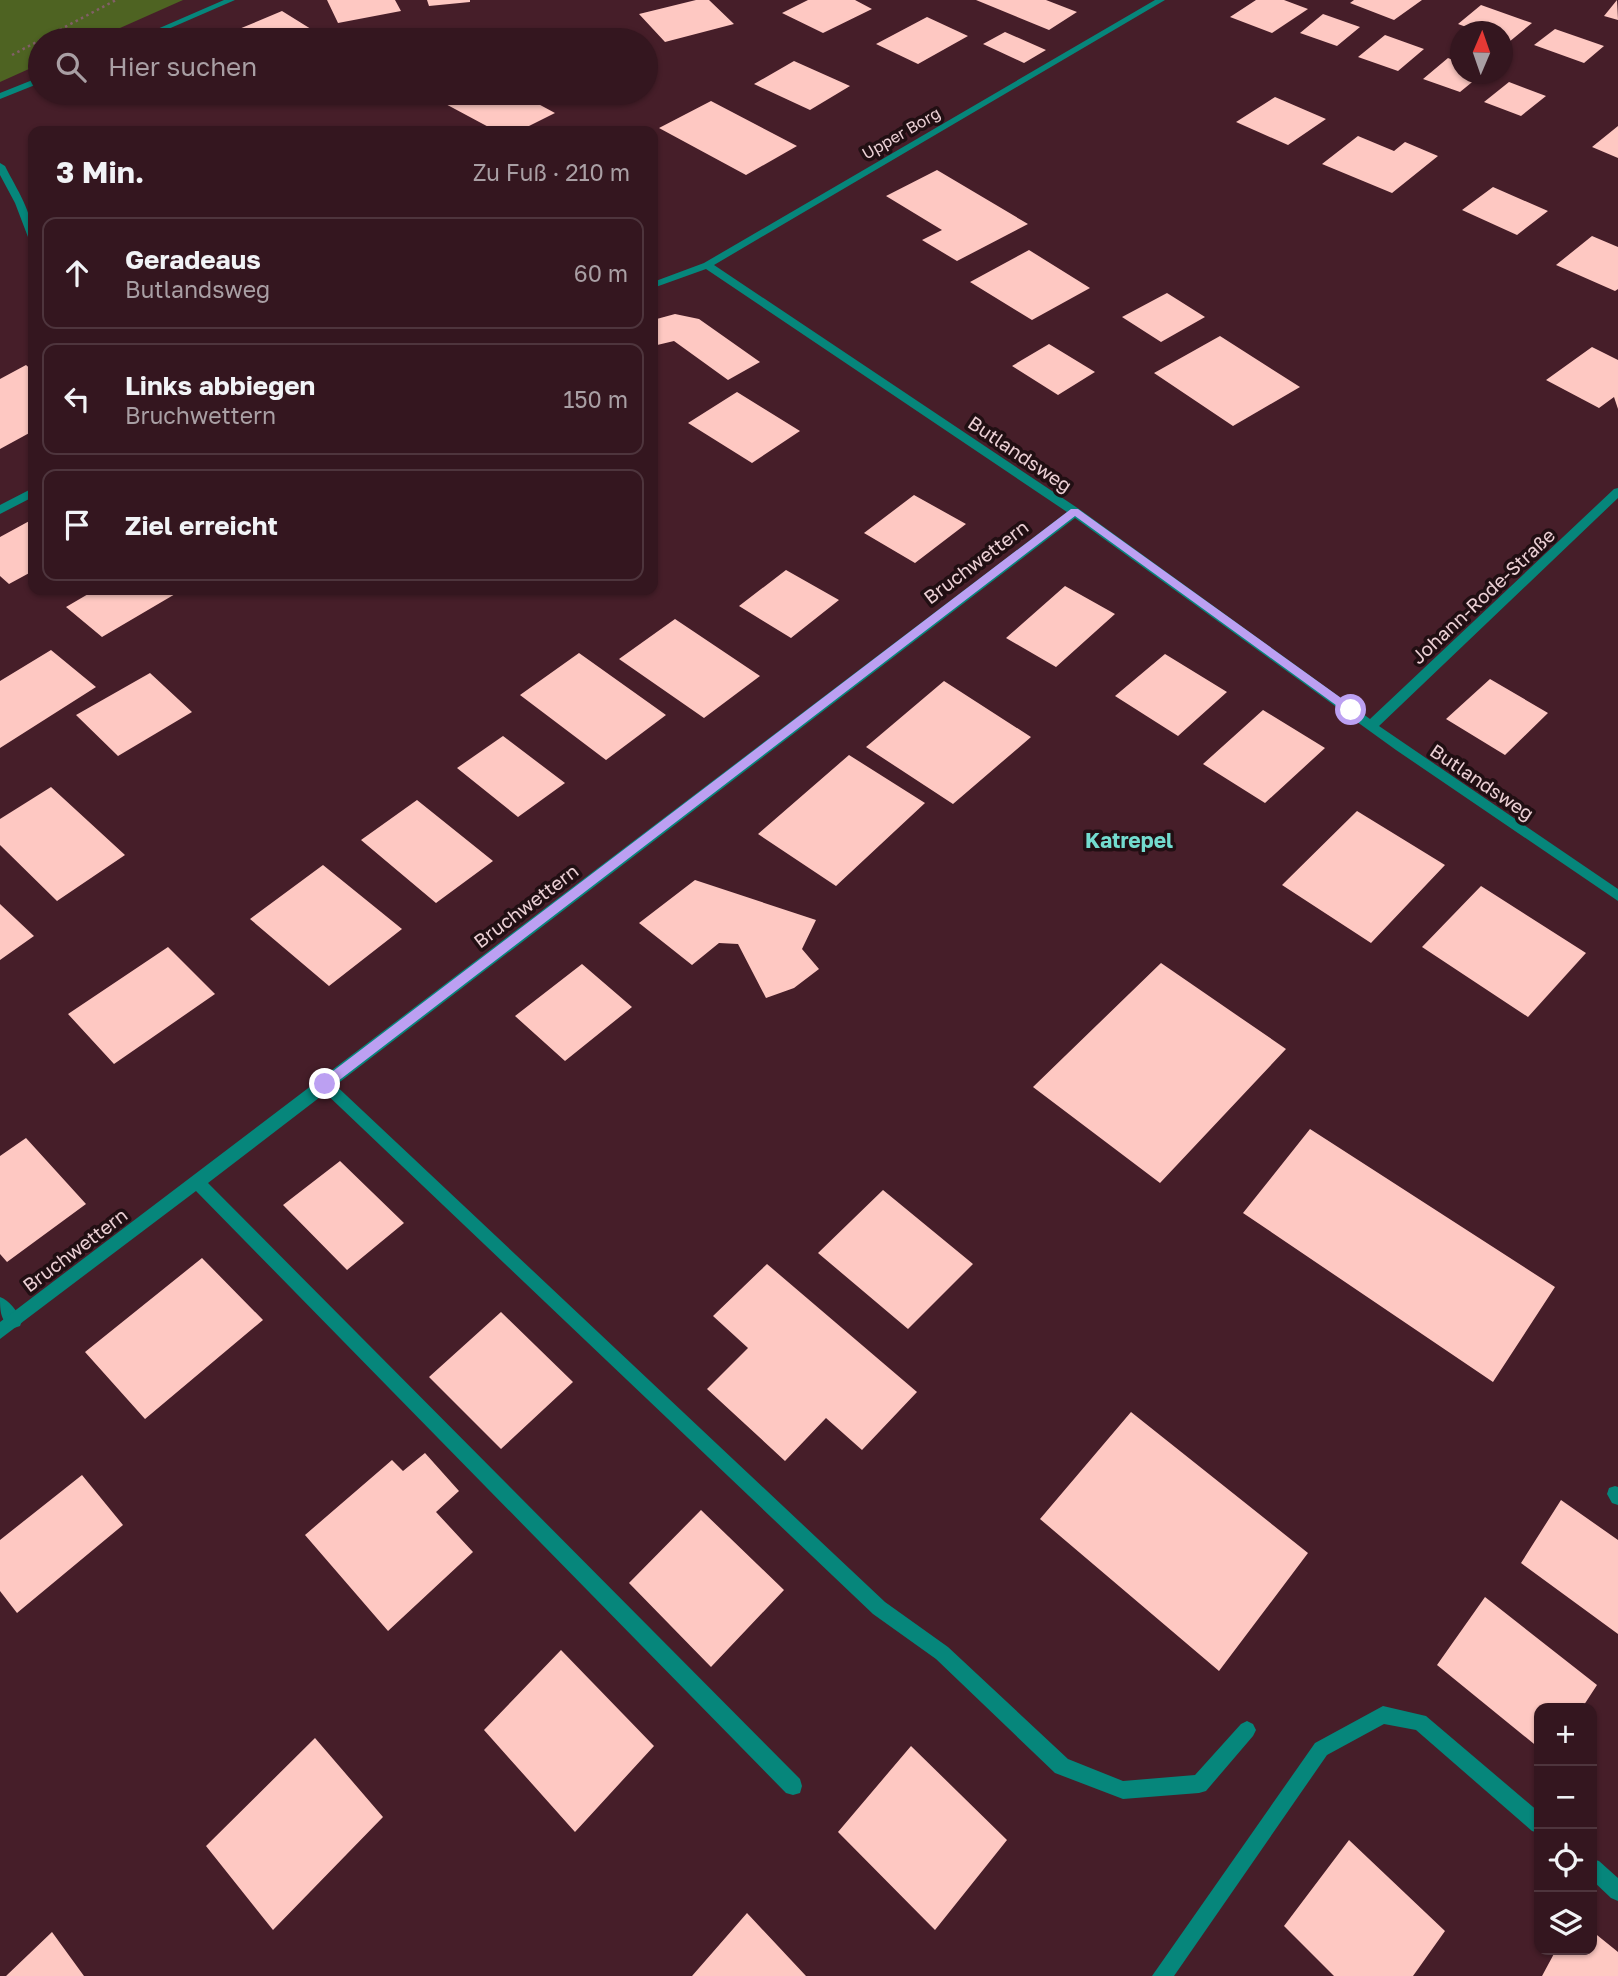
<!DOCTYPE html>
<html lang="de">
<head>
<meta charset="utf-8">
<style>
  body { margin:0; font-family:"Golos Text",sans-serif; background:#3f232c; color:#f1f3f6 }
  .controls { position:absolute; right:21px; bottom:21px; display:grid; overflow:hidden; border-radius:14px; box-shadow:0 2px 5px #0004 }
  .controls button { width:63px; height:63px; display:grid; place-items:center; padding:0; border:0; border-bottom:2px solid #4e353d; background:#34161f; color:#f1f3f6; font:35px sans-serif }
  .compass { position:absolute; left:1450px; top:21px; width:63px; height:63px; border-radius:50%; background:#34161f; box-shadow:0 2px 5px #0004; rotate:2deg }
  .stop { position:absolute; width:21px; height:21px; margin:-16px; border:5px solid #bca0f2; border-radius:50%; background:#fff }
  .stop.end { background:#bca0f2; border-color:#fff; box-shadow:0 2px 7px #0008 }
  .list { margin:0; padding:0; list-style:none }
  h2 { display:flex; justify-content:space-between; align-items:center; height:91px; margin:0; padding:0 28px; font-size:30px }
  h2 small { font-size:23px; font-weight:400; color:#a99fa4 }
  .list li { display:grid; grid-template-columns:46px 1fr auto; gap:21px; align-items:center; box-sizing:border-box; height:112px; margin:0 14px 14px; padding:0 14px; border:2px solid #4e353d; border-radius:14px }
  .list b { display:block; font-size:26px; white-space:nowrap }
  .list p { margin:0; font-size:23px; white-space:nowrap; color:#a99fa4 }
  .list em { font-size:23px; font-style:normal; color:#a99fa4 }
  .icon { flex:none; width:38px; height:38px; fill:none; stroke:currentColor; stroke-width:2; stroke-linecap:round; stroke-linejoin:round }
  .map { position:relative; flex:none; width:1618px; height:1976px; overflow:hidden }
  .search { position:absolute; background:#34161f; box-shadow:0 2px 5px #0004; left:28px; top:28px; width:630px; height:77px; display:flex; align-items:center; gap:18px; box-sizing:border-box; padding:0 24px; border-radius:38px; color:#a99fa4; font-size:26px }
  .panel { position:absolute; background:#34161f; box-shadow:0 2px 5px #0004; left:28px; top:126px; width:630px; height:469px; border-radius:14px }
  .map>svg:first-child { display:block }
  .forest { fill:#4e6322 }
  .building { fill:#fec8c2 }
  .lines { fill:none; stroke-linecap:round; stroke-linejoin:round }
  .path { stroke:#825f67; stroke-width:2.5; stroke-dasharray:2.5 3.5; stroke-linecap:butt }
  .service { fill:#06867b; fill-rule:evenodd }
  .minor { fill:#06867b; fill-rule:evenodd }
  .route { fill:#bca0f2 }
  .labels { text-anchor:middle; stroke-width:7; stroke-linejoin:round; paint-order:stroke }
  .far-street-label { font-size:16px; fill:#ecd0d5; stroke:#210f13 }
  .street-label { font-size:19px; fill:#ecd0d5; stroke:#210f13 }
  .neighbourhood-label { font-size:21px; font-weight:bold; fill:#73dccf; stroke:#210f13 }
</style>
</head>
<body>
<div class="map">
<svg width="1618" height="1976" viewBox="0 0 1618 1976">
  <rect width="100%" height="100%" fill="#461e29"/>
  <path class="forest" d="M0 0H183L93 40H40V64L0 82Z"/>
  <path class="building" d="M327 0H395L401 11 338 23Z
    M427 0H470V2L429 6Z
    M696 0H709L734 24 665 42 639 14Z
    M808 0H855L872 9 823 33 782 13Z
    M976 0H1046L1077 12 1049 30Z
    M1256 0H1284L1308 9 1272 33 1230 17Z
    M1354 0H1422L1394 20 1350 3Z
    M1617 0 1618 20 1604 16Z
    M1481 5 1532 23 1509 42 1502 39V32H1480L1458 24Z
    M282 11 319 34 304 40H257L239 29Z
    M1323 14 1360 27 1337 46 1300 33Z
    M927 17 968 36 918 64 876 44Z
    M1555 29 1604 46 1584 63 1534 45Z
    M1005 32 1046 50 1024 63 983 44Z
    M1385 35 1424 49 1398 71 1358 57Z
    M1448 58 1460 63V74H1482L1460 92 1423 79Z
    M794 61 850 86 810 110 754 84Z
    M1509 82 1546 96 1521 116 1484 102Z
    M143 93H183L159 103Z
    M457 93H518L555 113 519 131H496L440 101Z
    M1275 97 1326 119 1288 145 1236 122Z
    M711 101 797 146 746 175 659 128Z
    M1618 126V158L1592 147Z
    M1358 136 1394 151 1405 142 1438 156 1392 193 1322 164Z
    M937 170 1028 224 957 261 922 240 942 230 886 196Z
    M1493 187 1548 211 1517 235 1462 210Z
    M1592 236 1618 247V289L1615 291 1556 265Z
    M1029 250 1090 288 1032 320 970 282Z
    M1167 293 1205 317 1161 342 1122 317Z
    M675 314 699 319 760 362 728 380 674 341 653 346V320Z
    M1220 336 1300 387 1233 426 1154 373Z
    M1049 344 1095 372 1058 395 1012 366Z
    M1592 347 1618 360V409L1614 397 1599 408 1546 380Z
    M26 365 33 371V431L0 449V379Z
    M737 392 800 431 752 463 688 423Z
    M914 495 966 524 915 563 864 533Z
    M33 519V571L9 584 0 576V537Z
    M786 570 839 600 791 638 739 606Z
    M1065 586 1115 614 1056 667 1006 638Z
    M95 590H182L102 637 66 607Z
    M675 619 760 676 704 718 619 659Z
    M51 650 96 687 0 748V681Z
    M579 653 666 715 606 760 520 695Z
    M1165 654 1227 692 1178 736 1115 696Z
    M150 673 192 712 118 756 76 715Z
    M1490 679 1548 713 1505 755 1446 719Z
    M944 681 1031 737 953 804 866 747Z
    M1263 710 1325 748 1265 803 1203 764Z
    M503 736 565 783 518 817 457 768Z
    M849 755 925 803 836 886 758 834Z
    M51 787 125 855 57 901 0 845V819Z
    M417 800 493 861 436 903 361 840Z
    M1357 811 1445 865 1371 943 1282 885Z
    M323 865 402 929 329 986 250 919Z
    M695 880 816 920 802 949 819 969 794 988 766 998 738 944 719 943 692 965 639 923Z
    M1481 886 1586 953 1528 1017 1422 947Z
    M0 904 34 936 0 960Z
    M168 947 215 994 114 1064 68 1014Z
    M1161 963 1286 1049 1160 1183 1033 1087Z
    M582 964 632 1007 565 1061 515 1016Z
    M1310 1129 1555 1287 1493 1382 1243 1213Z
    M26 1138 86 1204 7 1262 0 1254V1156Z
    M340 1161 404 1223 347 1270 283 1205Z
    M883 1190 973 1264 908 1329 818 1253Z
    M202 1258 263 1320 145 1419 85 1352Z
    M767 1264 917 1392 862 1450 826 1418 785 1461 707 1389 748 1348 713 1316Z
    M501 1312 573 1382 501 1449 429 1377Z
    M1131 1412 1308 1553 1219 1671 1040 1519Z
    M425 1453 459 1491 436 1512 473 1552 388 1631 305 1535 392 1460 403 1471Z
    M82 1475 123 1525 17 1613 0 1591V1540Z
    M1561 1500 1618 1540V1634L1521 1563Z
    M701 1510 784 1590 711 1667 629 1583Z
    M1485 1597 1597 1685 1582 1708H1539V1748L1437 1665Z
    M561 1650 654 1746 575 1832 484 1730Z
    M315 1738 383 1817 273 1930 206 1846Z
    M911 1746 1007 1840 935 1930 838 1832Z
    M1349 1840 1445 1931 1413 1976H1334L1284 1926Z
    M747 1913 806 1976H692Z
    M1592 1931 1618 1952V1976H1542L1556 1950H1592Z
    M52 1932 84 1976H6Z"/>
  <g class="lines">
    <path class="path" d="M12 55 116 0"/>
    <path class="service" d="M325 1078 330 1080 885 1602 948 1647 1068 1759 1123 1781 1195 1775 1241 1724 1247 1721 1253 1724 1256 1730 1253 1736 1206 1791 1199 1793 1123 1799 1055 1773 936 1659 873 1614 320 1088 318 1084 320 1080Z
      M0 1297C9 1300 18 1312 22 1321L20 1326 14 1328C0 1323 0 1310 0 1297Z
      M1615 1486 1618 1487V1505L1612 1503 1607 1494 1609 1488Z
      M1383 1706 1426 1716 1539 1812V1833L1532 1831 1416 1730 1384 1724 1327 1755 1174 1976H1152L1315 1743Z
      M1592 1859 1599 1861 1618 1878V1901L1611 1898 1592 1880Z"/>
    <path class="minor" d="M224 0H235L143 40H132Z
      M1155 0H1165L714 265 1079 509 1370 719 1614 489 1618 488V498L1379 726 1618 889V901L1396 750 1075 518 208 1183 800 1779 802 1786 800 1793 793 1795 786 1793 196 1191 0 1339V1322L1067 512 706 269 653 288V282L704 263Z
      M40 77V83L0 99V93Z
      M0 163 5 166C17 190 33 212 33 240L28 237 15 203 0 175Z
      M33 488V497L0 514V505Z"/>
  </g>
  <path class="route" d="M1071 509H1078L1355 708V713H1347L1075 516 329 1088H320V1081Z"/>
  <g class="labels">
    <g class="far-street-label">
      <text transform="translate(901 133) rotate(-30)" y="6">Upper Borg</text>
    </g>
    <g class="street-label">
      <text transform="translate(1020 454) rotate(34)" y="7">Butlandsweg</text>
      <text transform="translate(976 562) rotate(-37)" y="7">Bruchwettern</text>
      <text transform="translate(1483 596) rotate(-43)" y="7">Johann-Rode-Straße</text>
      <text transform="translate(1482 782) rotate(34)" y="7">Butlandsweg</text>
      <text transform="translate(526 906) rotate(-37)" y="7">Bruchwettern</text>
      <text transform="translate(75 1250) rotate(-37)" y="7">Bruchwettern</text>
    </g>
    <g class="neighbourhood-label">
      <text x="1129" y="848">Katrepel</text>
    </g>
  </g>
</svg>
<div class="controls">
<button>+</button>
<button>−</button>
<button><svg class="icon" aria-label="locate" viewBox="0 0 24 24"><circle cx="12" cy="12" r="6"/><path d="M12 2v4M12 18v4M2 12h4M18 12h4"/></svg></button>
<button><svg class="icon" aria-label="layers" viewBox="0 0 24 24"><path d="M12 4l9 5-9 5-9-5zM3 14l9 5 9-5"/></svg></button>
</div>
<svg class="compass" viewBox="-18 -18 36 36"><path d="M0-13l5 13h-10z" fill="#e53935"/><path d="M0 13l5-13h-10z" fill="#a99fa4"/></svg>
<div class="stop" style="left:1351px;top:710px"></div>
<div class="stop end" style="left:325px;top:1084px"></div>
<div class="search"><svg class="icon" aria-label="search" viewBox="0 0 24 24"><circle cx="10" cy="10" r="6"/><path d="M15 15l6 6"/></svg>Hier suchen</div>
<section class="panel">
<h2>3 Min.<small>Zu Fuß · 210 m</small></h2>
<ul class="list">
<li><svg class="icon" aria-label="ahead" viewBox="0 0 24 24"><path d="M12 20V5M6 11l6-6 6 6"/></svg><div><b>Geradeaus</b><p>Butlandsweg</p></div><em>60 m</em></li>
<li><svg class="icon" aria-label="left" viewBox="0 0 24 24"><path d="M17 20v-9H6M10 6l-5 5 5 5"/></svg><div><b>Links abbiegen</b><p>Bruchwettern</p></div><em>150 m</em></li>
<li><svg class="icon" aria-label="arrive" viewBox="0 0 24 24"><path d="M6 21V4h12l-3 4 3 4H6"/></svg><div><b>Ziel erreicht</b></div></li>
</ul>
</section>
</div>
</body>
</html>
